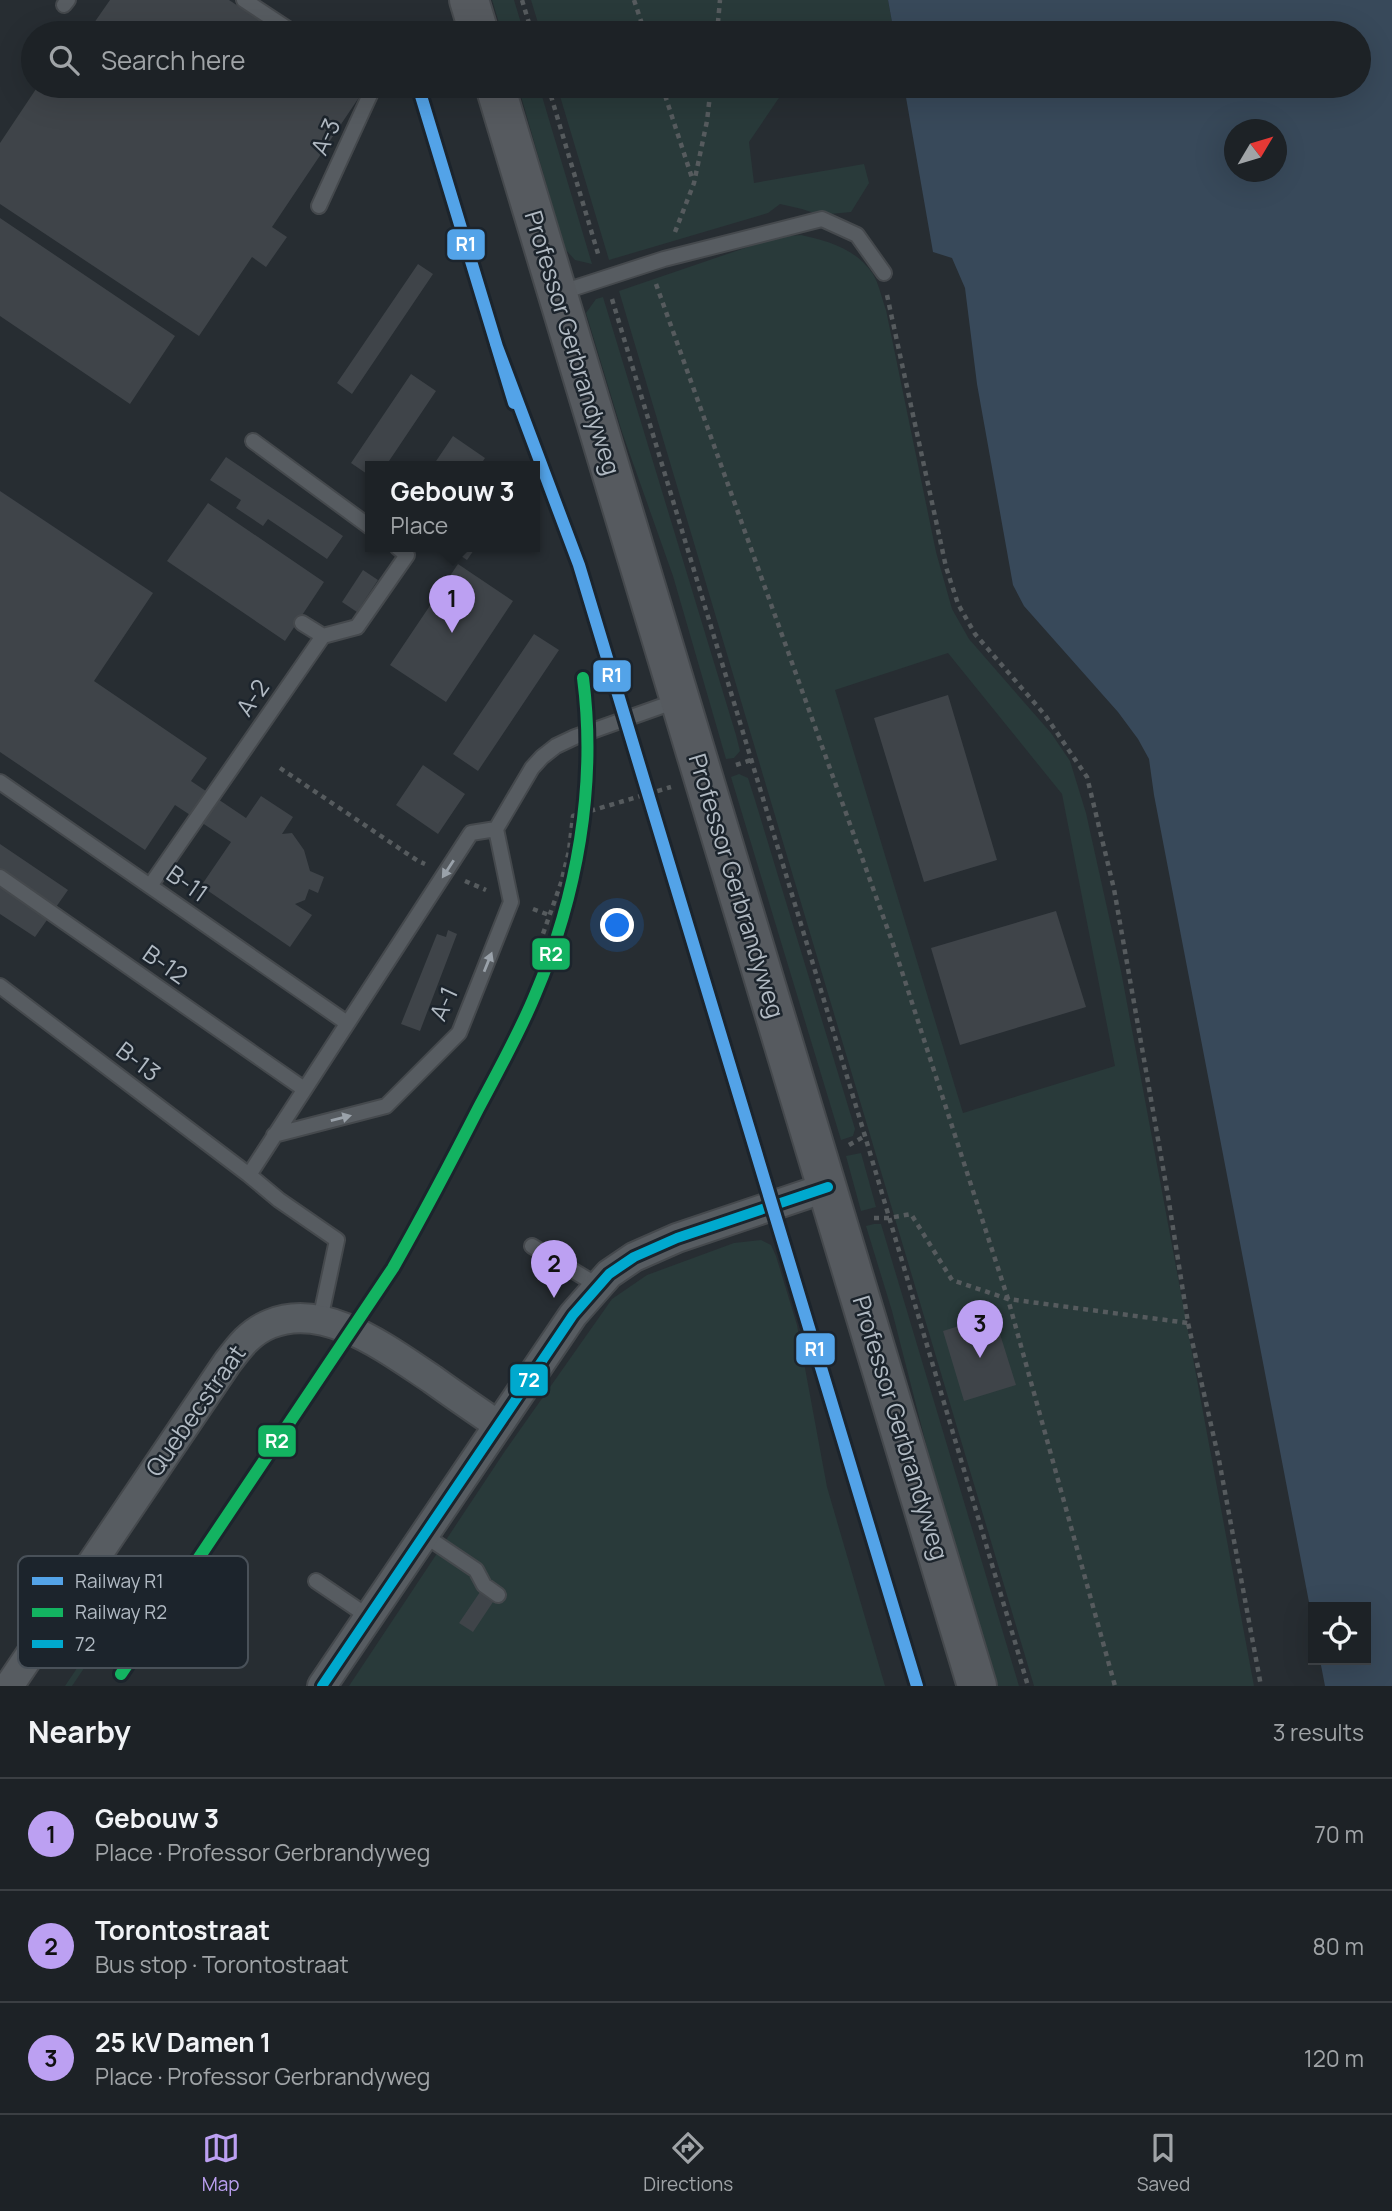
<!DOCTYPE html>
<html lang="en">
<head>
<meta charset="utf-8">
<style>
  body { margin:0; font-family:Manrope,sans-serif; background:#2a2f32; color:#f1f3f6 }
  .controls { position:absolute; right:21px; bottom:21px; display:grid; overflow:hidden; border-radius:0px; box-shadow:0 7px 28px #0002 }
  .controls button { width:63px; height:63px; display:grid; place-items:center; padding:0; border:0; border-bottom:2px solid #3b3f43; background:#1d2226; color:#f1f3f6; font:35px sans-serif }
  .compass { position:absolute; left:1224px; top:119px; width:63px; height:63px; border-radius:50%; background:#1d2226; box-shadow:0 7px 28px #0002; rotate:52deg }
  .you { position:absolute; left:618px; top:926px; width:24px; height:24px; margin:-18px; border:5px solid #fff; border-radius:50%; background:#1a73e8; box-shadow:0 0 0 10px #1a73e833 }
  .badge { display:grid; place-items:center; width:46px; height:46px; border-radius:50%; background:#bca0f2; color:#111; font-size:23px; font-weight:700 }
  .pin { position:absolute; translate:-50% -58px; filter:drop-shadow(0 2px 4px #0008) }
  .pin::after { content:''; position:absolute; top:37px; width:24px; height:21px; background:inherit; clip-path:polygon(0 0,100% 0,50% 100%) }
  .popup { position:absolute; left:365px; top:461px; width:175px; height:91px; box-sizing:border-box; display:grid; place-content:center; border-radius:0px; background:#1d2226; filter:drop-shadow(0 2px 5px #0005); font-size:23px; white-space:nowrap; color:#a0a4a7 }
  .popup b { font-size:26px; color:#f1f3f6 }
  .popup::after { content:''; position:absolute; left:50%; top:100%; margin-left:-14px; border:14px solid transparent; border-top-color:#1d2226 }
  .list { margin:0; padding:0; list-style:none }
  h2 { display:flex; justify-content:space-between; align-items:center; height:91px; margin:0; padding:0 28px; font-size:30px }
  h2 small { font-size:23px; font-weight:400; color:#a0a4a7 }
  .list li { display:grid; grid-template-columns:46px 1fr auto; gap:21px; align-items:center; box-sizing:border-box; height:112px; padding:0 28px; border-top:2px solid #3b3f43 }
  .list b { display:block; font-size:26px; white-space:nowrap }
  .list p { margin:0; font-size:23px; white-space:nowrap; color:#a0a4a7 }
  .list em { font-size:23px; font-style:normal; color:#a0a4a7 }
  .icon { flex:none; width:38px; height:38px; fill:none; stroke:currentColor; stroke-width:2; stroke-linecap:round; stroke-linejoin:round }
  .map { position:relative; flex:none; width:1392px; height:1686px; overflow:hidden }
  .search { position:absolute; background:#1d2226; box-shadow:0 7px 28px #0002; left:21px; right:21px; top:21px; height:77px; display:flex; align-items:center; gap:18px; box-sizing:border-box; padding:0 24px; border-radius:38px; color:#a0a4a7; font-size:26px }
  .sheet { height:427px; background:#1d2226 }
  nav { display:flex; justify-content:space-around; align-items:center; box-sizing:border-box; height:98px; border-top:2px solid #3b3f43; background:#1d2226; font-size:19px; color:#a0a4a7 }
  nav a { display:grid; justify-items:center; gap:4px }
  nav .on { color:#bca0f2 }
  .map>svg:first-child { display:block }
  .green { fill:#293a3a; fill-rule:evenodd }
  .water { fill:#38495a; fill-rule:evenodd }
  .building { fill:#3f4449 }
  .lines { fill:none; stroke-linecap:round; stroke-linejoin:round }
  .lane-casing { stroke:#45494d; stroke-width:18 }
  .street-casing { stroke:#45494d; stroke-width:32 }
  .secondary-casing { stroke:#45494d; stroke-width:42 }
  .path { stroke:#565b5e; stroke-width:4.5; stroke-dasharray:5 5; stroke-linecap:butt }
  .lane { stroke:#575c61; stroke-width:14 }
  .street { stroke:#575c61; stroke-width:28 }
  .secondary { stroke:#565a5f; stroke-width:38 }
  .bus-1-casing { stroke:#1c242c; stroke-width:16 }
  .bus-1 { stroke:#00a9ce; stroke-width:10 }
  .rail-1-casing { stroke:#1c242c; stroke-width:18 }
  .rail-2-casing { stroke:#1c242c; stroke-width:18 }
  .rail-1 { stroke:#53a3e8; stroke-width:12 }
  .rail-2 { stroke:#13b361; stroke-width:12 }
  .oneway { fill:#9aa2aa }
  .labels { text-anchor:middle; stroke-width:5; stroke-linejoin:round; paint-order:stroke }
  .street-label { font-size:24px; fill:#b1bac3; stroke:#1c242c }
  .key { fill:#1c242c; stroke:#495159; stroke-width:2 }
  .key-label { font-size:19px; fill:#b1bac3 }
  .line-badge { stroke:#1c242c; stroke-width:2.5 }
  .badge-label { font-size:19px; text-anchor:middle; font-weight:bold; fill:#fff }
</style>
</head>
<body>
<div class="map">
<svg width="1392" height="1686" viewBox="0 0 1392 1686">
  <rect width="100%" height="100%" fill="#272d32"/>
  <path class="green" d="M492 0H514L524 33H502Z
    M531 0H888L894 33H541Z
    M518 86H539L592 264 575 260 565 249Z
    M557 86H787L749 142 754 183 864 164 869 183 851 212 820 215 802 209 780 204 768 213 609 260Z
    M801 235C829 241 856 249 873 274 879 284 882 299 886 310L936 552 952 609 969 639 1051 733 1070 761 1086 813 1121 971 1254 1686H1034L619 291 777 237ZM948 653 1062 794 1115 1066 963 1113 835 690Z
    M603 297 736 735 740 751 734 758 726 759 673 576 622 432 586 313 596 299Z
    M739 774 748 778 755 800 855 1129 853 1136 841 1140 731 777Z
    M861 1153 876 1207 861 1211 846 1156Z
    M874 1224H881L1019 1686H998L935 1479 892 1311 866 1226Z
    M761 1240 771 1245 776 1256 797 1325 827 1487 885 1686H349L505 1451 612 1299 647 1275 734 1243Z
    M127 1594 132 1597 72 1686H65Z"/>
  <path class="water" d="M888 0H1392V1686H1325L1320 1660H1366V1607H1313V1623L1154 795 1149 759 1138 739 1118 712 1024 606 1013 585 977 384 965 288 952 258 933 252 904 86H1359V33H894ZM1234 130H1276V172H1234Z"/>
  <path class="building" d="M110 0H229L279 33H87Z
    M38 86H358L364 90 272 227 287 237 266 267 252 257 199 336 0 204V143Z
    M0 218 175 336 130 404 0 316Z
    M418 264 433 274 352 394 337 383Z
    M411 374 436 391 385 467H370V476L351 463Z
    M453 436 485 458 479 467H432Z
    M226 457 343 536 327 559 268 519 263 526 236 508 241 500 210 480Z
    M0 491 153 593 94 681 207 758 191 781 246 818 261 796 293 817 282 834 292 833 304 850 310 871 324 877 318 893 309 889 305 900 295 904 312 915 290 947 201 886 231 842 175 805 145 850 0 752Z
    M208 503 324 582 285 641 167 561Z
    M462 547H476L467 560 458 554Z
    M458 564 513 601 446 702 390 665Z
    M363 570 378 580 357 612 342 602Z
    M534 634 559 650 478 771 453 754Z
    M948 695 997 860 924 882 874 718Z
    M423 765 465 794 438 834 396 805Z
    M0 844 68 890 35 937 0 914Z
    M1056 911 1086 1007 960 1045 931 948Z
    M448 930 457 934 420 1031 401 1024 437 934 446 937Z
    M994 1315 1016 1385 964 1401 943 1331Z
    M480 1592 493 1602 473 1632 459 1623Z"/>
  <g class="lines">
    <defs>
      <path id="lane" d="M244 0 294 33
        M64 5 68 0
        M319 206 374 86
        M559 293 664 259 822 219 857 235 884 273
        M253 441 370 527
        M302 623 323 636
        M0 782 347 1023
        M0 877 304 1089
        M150 886 323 636 357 627 407 555 397 547
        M0 986 249 1175
        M274 1135 386 1106 459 1033 511 902 496 829 532 768 542 757 556 746 575 737 679 700
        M532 1246 597 1285
        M320 1320 337 1240 279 1200 249 1175 471 833 496 829
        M424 1535 476 1570 484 1585 498 1595
        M316 1581 369 1617"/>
      <path id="street" d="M9 1686 227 1363C239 1347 250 1332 270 1324 325 1301 388 1350 432 1379 454 1395 476 1410 498 1425
        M322 1686 573 1315 609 1274 634 1257 677 1238 828 1187"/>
      <path id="secondary" d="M469 0 479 33
        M495 86 977 1686"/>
    </defs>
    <use href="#lane" class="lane-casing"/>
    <use href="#street" class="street-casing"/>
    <use href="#secondary" class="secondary-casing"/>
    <path class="path" d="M522 0 532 33
      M634 0 645 33
      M717 33 720 0
      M548 86 599 257
      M662 86 693 181
      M675 232 694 183 707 121 711 86
      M656 284 893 944 1008 1299 1115 1686
      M887 295 946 567 958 604 975 634 1045 715 1087 777 1114 889 1168 1196 1188 1323 1219 1460 1261 1686
      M612 299 865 1136 1028 1686
      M736 765 751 760
      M280 768 418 861 425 864
      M465 881 486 890
      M533 909 549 915
      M533 962 561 883 569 851 573 816 671 787
      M849 1145 865 1136
      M874 1218H889L911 1214 952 1280 1008 1299 1188 1323"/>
    <use href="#lane" class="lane"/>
    <use href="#street" class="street"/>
    <use href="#secondary" class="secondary"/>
    <defs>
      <path id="bus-1" d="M322 1686 573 1315 609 1274 634 1257 677 1238 828 1187"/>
    </defs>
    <use href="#bus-1" class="bus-1-casing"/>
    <use href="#bus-1" class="bus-1"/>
    <defs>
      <path id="rail-1" d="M418 86 514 403
        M496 344 579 565 917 1686"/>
      <path id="rail-2" d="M121 1674 393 1268C423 1215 451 1162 478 1109 498 1071 519 1034 535 995 577 897 597 785 583 678"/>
    </defs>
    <use href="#rail-1" class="rail-1-casing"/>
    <use href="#rail-2" class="rail-2-casing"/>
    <use href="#rail-1" class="rail-1"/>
    <use href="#rail-2" class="rail-2"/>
  </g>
  <defs><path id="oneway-solid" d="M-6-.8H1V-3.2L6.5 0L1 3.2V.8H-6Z" transform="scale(1.75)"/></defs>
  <g class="oneway">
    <use href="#oneway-solid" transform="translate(448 869) rotate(123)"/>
    <use href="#oneway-solid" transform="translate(488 962) rotate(-68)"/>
    <use href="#oneway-solid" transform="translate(341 1118) rotate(-14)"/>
  </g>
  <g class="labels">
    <g class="street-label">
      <text transform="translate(326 137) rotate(-65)" y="8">A-3</text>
      <text transform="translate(572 343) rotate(73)" y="8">Professor Gerbrandyweg</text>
      <text transform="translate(253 698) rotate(-55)" y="8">A-2</text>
      <text transform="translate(187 884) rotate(35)" y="8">B-11</text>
      <text transform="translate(736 886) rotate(73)" y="8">Professor Gerbrandyweg</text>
      <text transform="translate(165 965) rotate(35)" y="8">B-12</text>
      <text transform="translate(444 1004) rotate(-65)" y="8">A-1</text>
      <text transform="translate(138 1062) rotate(37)" y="8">B-13</text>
      <text transform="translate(196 1411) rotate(-55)" y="8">Quebecstraat</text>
      <text transform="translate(900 1428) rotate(73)" y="8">Professor Gerbrandyweg</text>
    </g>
  </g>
  <rect x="18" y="1556" width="230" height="112" rx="10" class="key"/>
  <rect x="32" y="1577" width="31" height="8" fill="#53a3e8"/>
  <rect x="32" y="1608" width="31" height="9" fill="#13b361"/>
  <rect x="32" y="1640" width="31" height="8" fill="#00a9ce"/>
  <g class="key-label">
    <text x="75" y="1588">Railway R1</text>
    <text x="75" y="1619">Railway R2</text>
    <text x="75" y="1651">72</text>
  </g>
  <g class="line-badge">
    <rect x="446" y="228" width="40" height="33" rx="7" fill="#53a3e8"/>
    <rect x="592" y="659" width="40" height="34" rx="7" fill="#53a3e8"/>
    <rect x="531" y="937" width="40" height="34" rx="7" fill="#13b361"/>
    <rect x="795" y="1332" width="41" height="34" rx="7" fill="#53a3e8"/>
    <rect x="509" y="1363" width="40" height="34" rx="7" fill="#00a9ce"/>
    <rect x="257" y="1424" width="40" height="34" rx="7" fill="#13b361"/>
  </g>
  <g class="badge-label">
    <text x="466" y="251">R1</text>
    <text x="612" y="682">R1</text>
    <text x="551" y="961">R2</text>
    <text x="815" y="1356">R1</text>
    <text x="529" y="1387">72</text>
    <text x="277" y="1448">R2</text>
  </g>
</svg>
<div class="controls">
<button><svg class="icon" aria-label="locate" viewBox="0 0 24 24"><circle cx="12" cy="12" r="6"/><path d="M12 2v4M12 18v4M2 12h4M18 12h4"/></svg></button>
</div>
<svg class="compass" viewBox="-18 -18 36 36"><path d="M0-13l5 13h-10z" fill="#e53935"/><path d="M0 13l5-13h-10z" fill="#a0a4a7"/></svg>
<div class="you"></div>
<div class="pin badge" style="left:452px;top:633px">1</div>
<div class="popup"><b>Gebouw 3</b>Place</div>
<div class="pin badge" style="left:554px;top:1298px">2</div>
<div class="pin badge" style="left:980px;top:1358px">3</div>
<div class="search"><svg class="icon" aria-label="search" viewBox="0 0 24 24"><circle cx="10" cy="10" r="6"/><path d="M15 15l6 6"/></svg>Search here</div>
</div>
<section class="sheet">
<h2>Nearby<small>3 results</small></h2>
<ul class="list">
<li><span class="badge">1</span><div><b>Gebouw 3</b><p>Place · Professor Gerbrandyweg</p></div><em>70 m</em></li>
<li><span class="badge">2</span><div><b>Torontostraat</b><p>Bus stop · Torontostraat</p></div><em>80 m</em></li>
<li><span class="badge">3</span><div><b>25 kV Damen 1</b><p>Place · Professor Gerbrandyweg</p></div><em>120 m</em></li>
</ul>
</section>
<nav>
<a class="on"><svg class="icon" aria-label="map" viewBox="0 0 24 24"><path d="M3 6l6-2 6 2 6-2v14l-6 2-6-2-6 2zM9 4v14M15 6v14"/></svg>Map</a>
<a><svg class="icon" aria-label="directions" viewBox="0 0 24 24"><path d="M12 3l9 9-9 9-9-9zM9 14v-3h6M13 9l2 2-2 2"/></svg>Directions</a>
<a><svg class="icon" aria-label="saved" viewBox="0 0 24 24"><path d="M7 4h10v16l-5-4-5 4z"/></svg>Saved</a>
</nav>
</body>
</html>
